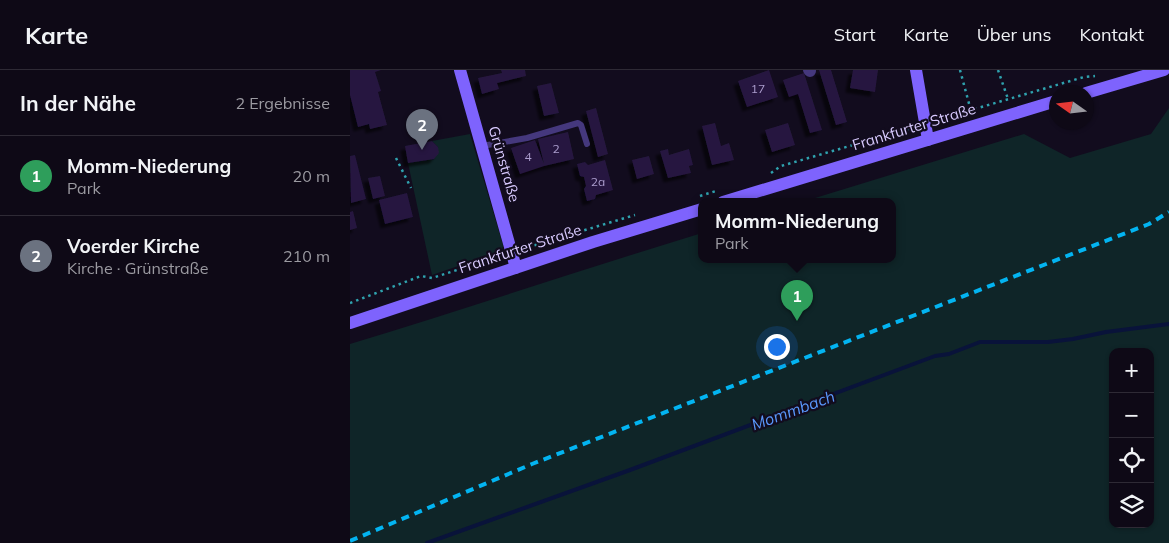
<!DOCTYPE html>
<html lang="de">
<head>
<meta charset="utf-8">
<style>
  body { margin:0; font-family:Mulish,sans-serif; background:#1c1723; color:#f1f3f6 }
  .controls { position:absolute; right:15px; bottom:15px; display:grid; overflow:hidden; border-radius:10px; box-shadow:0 1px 4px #0004 }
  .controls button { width:45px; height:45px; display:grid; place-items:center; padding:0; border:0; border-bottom:1px solid #2e2a35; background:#0e0916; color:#f1f3f6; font:25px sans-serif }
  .compass { position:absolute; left:699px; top:15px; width:45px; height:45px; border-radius:50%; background:#0e0916; box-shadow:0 1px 4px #0004; rotate:284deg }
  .you { position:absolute; left:426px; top:276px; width:18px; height:18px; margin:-12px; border:4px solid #fff; border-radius:50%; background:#1a73e8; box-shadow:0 0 0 8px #1a73e833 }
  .badge { display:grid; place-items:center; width:32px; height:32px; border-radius:50%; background:#03b4f1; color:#fff; font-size:16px; font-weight:700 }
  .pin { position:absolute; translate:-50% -41px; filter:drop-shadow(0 1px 2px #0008) }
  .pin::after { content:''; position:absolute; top:26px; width:18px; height:15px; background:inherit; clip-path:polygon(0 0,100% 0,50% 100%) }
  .popup { position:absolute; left:348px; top:128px; width:198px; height:65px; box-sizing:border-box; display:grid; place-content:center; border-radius:10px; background:#0e0916; filter:drop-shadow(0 1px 4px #0005); font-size:16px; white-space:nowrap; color:#9b9aa1 }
  .popup b { font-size:19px; color:#f1f3f6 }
  .popup::after { content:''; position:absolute; left:50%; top:100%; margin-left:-10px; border:10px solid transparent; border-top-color:#0e0916 }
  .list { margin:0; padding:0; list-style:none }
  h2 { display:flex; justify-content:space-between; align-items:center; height:65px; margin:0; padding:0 20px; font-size:21px }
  h2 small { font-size:16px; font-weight:400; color:#9b9aa1 }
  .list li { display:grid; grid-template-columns:32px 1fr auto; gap:15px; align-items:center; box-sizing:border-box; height:80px; padding:0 20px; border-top:1px solid #2e2a35 }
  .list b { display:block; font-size:19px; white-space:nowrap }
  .list p { margin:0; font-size:16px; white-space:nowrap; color:#9b9aa1 }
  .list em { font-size:16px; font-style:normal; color:#9b9aa1 }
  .icon { flex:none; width:28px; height:28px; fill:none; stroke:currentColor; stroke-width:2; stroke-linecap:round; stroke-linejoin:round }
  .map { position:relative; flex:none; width:819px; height:473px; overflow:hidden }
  header { display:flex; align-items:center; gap:30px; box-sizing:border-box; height:70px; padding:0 25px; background:#0e0916; border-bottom:1px solid #2e2a35 }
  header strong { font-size:24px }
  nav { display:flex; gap:28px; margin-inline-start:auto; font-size:18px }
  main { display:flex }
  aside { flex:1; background:#0e0916 }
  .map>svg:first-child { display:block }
  .green { fill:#0f2528; fill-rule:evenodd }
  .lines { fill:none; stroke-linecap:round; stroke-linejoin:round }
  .stream { stroke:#09133a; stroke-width:4 }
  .building { fill:#26193f; filter:url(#shadow) }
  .path { stroke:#2fa2ae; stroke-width:2.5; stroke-dasharray:2.5 4; stroke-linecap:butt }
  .lane { stroke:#45387d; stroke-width:6 }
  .street { stroke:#45387d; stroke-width:12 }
  .secondary { stroke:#7e63fd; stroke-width:12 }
  .rail { stroke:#03b4f1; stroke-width:4; stroke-dasharray:8 6; stroke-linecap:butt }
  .labels { text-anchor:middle; stroke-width:4.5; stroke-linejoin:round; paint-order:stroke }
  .number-label { font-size:12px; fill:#ac9ece }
  .street-label { font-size:15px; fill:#d8cafe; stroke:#120c1e }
  .water-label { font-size:16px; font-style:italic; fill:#5a98fd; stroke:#120c1e }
</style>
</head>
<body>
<header>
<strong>Karte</strong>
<nav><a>Start</a><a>Karte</a><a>Über uns</a><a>Kontakt</a></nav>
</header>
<main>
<aside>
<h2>In der Nähe<small>2 Ergebnisse</small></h2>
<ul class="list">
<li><span class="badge" style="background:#2e9e5b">1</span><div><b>Momm-Niederung</b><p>Park</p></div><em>20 m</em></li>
<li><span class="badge" style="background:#6b7280">2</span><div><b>Voerder Kirche</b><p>Kirche · Grünstraße</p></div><em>210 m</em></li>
</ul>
</aside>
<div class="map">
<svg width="819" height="473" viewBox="0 0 819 473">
  <defs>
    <filter id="shadow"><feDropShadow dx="-4.5" dy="4.5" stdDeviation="1" flood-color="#0009"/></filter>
  </defs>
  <rect width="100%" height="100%" fill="#120c1e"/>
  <path class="green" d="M819 38V473H0V274C118 238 234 199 352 163V190H542V132H452L674 64 720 88 801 64ZM763 282H800V454H763Z
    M120 64 153 175 152 181 82 205 58 93 84 89 88 77 82 71Z"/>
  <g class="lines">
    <path class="stream" d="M77 473 280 400 585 286 599 284 630 272H698L723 269 756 262 819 254"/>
  </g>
  <path class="building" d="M0 0H31L25 2 31 21 28 22 37 55 20 59 19 54 8 57 0 25Z
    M151 0H175L176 6 147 13 149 19 132 24 128 8 152 3Z
    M419 0 428 27 397 37 388 11Z
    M469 0H481L497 52 486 55Z
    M503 0H528L525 22 500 18Z
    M454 3 472 60 460 63 448 24 439 27 433 10Z
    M201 13 209 43 194 46 187 16Z
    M246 38 258 84 248 87 236 41Z
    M365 53 371 76 379 73 384 90 362 95 352 56Z
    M438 53 445 75 422 82 415 60Z
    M218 62 224 89 194 96 170 104 161 78 185 70 194 94 188 69Z
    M82 71 88 77 89 83 84 89 58 93 55 76Z
    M318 79 319 85 339 79 343 95 339 96 341 103 318 108 310 81Z
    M5 85 16 129 1 133 0 86Z
    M299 86 304 104 287 109 282 90Z
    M255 90 263 120 246 125 245 129 237 131 234 119 236 116 234 107 230 106 227 94 235 92 238 95Z
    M30 106 35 126 23 129 18 108Z
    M57 123 63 147 35 154 29 130Z
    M3 141 7 158 0 160V142Z"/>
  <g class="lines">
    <path class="path" d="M610 0 621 41
      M648 0 658 29
      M587 50 734 7 745 6
      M46 88 61 118
      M421 103 431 96 565 57
      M350 126 366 121
      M172 179 285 145
      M0 233 71 206 82 208 151 186"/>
    <path class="lane" d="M132 76 177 68 228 53 231 55 237 74"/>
    <path class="street" d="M459 0 460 1"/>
    <path class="secondary" d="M110 0 166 198
      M566 0 578 70
      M736 23 814 0
      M373 132 706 31
      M0 253 243 172 352 139"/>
    <path class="rail" d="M0 471 182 394 799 154 819 142"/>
  </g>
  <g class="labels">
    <g class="number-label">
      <text x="408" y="23">17</text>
      <text x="206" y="83">2</text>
      <text x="178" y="91">4</text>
      <text x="248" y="116">2a</text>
    </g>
    <g class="street-label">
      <text transform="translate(564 57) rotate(-17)" y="5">Frankfurter Straße</text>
      <text transform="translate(154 94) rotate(74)" y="5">Grünstraße</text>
      <text transform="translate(170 179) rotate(-18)" y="5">Frankfurter Straße</text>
    </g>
    <g class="water-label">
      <text transform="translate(443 340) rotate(-20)" y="6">Mommbach</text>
    </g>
  </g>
</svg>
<div class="controls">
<button>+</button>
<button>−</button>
<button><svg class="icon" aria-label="locate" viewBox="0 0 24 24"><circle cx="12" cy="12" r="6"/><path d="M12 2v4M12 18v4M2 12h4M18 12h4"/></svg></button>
<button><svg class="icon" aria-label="layers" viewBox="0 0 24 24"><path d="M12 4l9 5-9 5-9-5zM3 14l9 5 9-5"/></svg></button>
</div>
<svg class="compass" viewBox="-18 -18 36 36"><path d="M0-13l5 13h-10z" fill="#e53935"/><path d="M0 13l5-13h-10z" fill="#9b9aa1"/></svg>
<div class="you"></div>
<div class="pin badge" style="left:447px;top:251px;background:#2e9e5b">1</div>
<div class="popup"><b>Momm-Niederung</b>Park</div>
<div class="pin badge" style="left:72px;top:80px;background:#6b7280">2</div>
</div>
</main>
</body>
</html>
